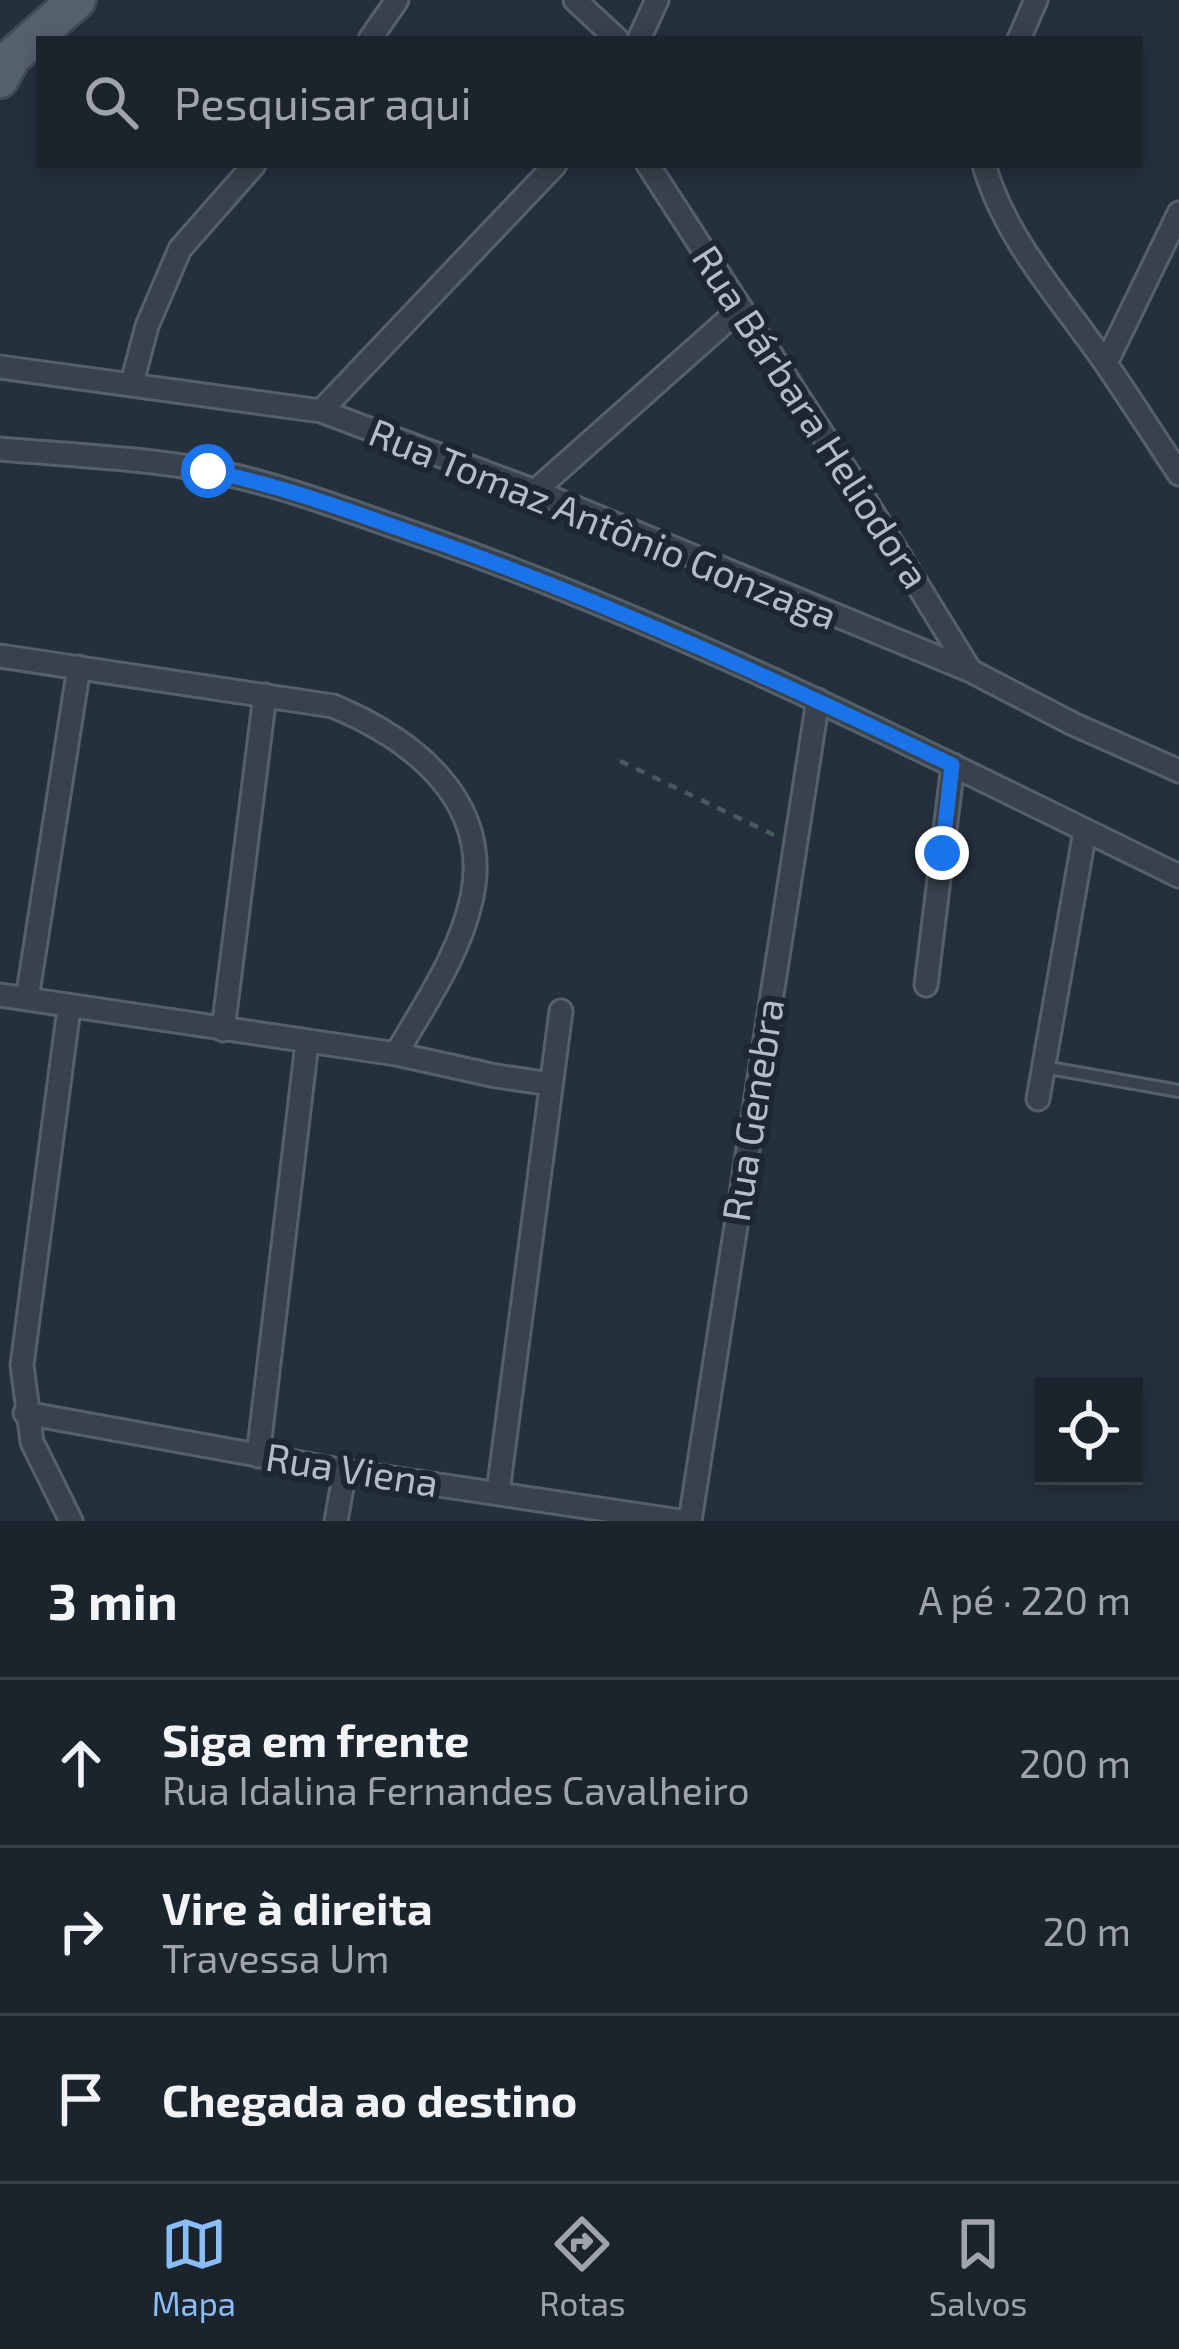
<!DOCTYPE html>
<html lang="pt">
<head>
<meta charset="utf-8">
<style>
  body { margin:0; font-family:"Exo 2",sans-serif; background:#283039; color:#f1f3f6 }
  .controls { position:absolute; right:36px; bottom:36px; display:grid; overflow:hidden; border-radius:0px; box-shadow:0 6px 18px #0003 }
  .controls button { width:108px; height:108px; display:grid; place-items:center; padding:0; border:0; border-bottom:3px solid #394149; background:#1b242d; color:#f1f3f6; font:60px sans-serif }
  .stop { position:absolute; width:36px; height:36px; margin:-27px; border:9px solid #1a73e8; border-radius:50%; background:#fff }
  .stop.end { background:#1a73e8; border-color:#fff; box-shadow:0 3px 12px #0008 }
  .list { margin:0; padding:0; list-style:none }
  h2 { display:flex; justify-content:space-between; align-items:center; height:156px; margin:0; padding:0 48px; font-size:51px }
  h2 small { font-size:39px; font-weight:400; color:#a0a4aa }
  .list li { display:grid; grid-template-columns:78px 1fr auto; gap:36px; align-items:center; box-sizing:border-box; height:168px; padding:0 48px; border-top:3px solid #394149 }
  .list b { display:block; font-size:45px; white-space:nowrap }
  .list p { margin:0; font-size:39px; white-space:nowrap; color:#a0a4aa }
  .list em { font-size:39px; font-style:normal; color:#a0a4aa }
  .icon { flex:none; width:66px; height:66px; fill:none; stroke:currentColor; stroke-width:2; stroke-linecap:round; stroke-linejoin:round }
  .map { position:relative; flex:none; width:1179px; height:1521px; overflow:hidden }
  .search { position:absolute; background:#1b242d; box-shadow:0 6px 18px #0003; left:36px; right:36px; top:36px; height:132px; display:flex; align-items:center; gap:30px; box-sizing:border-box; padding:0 42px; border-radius:0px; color:#a0a4aa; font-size:45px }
  .sheet { height:660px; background:#1b242d }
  nav { display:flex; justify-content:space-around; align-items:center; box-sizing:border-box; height:168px; border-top:3px solid #394149; background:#1b242d; font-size:33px; color:#a0a4aa }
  nav a { display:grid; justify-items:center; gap:6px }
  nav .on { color:#8abdf5 }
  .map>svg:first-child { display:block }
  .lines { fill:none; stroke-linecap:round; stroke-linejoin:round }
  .service-casing { stroke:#56606a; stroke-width:16 }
  .minor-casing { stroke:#56606a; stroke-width:27 }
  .primary-casing { stroke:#414b55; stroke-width:42 }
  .path { stroke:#455b5c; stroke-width:4.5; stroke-dasharray:9 9; stroke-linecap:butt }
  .service { stroke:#37424c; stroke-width:10 }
  .minor { stroke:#37424c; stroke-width:21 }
  .primary { stroke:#55616c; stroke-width:36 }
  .route { stroke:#1a73e8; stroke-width:15 }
  .labels { text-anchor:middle; stroke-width:12; stroke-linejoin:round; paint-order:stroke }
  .street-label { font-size:39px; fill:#b3bdc7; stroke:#1d2731 }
</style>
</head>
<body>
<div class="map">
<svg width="1179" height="1521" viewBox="0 0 1179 1521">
  <rect width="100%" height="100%" fill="#24303c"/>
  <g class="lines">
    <defs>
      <path id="service" d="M1044 1067 1179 1091"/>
      <path id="minor" d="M575 0 617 39
        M370 39 397 0
        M639 39 657 0
        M1019 39 1036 0
        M648 165 859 490 970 670
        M984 165C1006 241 1062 300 1106 364 1131 400 1155 438 1179 474
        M1106 363 1179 213
        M0 367 321 411 535 491 971 671 1073 724 1179 771
        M132 383 147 326 180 249 254 165
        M321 411 555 165
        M0 449C78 456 158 458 235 476 302 492 368 518 433 540 691 631 934 757 1179 876
        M535 491 741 308
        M0 656 333 706C412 739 492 800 472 897 460 954 425 1004 396 1054
        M926 985 953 765
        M0 995 396 1054 496 1076 551 1084
        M27 999 79 667
        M69 1008 22 1365 32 1442 71 1521
        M223 1030 265 695
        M1038 1099 1085 831
        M25 1413 345 1471 680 1521
        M258 1456 307 1043
        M498 1492 561 1011
        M336 1521 345 1471
        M690 1521 818 700"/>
      <path id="primary" d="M0 79 12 57 77 0"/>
    </defs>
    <use href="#service" class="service-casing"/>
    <use href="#minor" class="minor-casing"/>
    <use href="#primary" class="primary-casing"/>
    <path class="path" d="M620 761 774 835"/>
    <use href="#service" class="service"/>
    <use href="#minor" class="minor"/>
    <use href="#primary" class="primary"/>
  </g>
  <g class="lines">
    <path class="route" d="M208 471C282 485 354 513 426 538 607 602 780 682 952 765L942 853"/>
  </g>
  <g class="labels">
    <g class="street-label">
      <text transform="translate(811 417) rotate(57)" y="14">Rua Bárbara Heliodora</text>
      <text transform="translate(603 524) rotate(22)" y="14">Rua Tomaz Antônio Gonzaga</text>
      <text transform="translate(753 1110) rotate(-81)" y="14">Rua Genebra</text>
      <text transform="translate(352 1470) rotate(9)" y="14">Rua Viena</text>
    </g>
  </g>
</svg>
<div class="controls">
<button><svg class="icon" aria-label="locate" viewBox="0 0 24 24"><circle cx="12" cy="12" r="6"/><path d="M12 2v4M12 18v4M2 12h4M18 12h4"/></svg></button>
</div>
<div class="stop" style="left:208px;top:471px"></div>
<div class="stop end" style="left:942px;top:853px"></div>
<div class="search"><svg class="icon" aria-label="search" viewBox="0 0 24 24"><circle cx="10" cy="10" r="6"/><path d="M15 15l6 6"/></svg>Pesquisar aqui</div>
</div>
<section class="sheet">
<h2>3 min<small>A pé · 220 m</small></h2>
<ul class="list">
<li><svg class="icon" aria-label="ahead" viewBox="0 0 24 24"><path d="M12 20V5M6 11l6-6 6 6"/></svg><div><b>Siga em frente</b><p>Rua Idalina Fernandes Cavalheiro</p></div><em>200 m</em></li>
<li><svg class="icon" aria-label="right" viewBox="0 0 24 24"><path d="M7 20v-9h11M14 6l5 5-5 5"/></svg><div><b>Vire à direita</b><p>Travessa Um</p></div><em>20 m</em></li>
<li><svg class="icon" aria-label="arrive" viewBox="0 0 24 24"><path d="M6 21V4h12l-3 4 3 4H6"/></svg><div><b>Chegada ao destino</b></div></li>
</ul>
</section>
<nav>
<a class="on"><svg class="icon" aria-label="map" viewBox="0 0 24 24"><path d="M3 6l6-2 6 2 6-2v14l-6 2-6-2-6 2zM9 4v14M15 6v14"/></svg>Mapa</a>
<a><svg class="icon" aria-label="directions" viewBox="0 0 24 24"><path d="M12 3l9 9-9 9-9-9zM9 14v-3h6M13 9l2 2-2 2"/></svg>Rotas</a>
<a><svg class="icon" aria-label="saved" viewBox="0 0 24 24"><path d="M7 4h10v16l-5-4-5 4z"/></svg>Salvos</a>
</nav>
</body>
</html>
